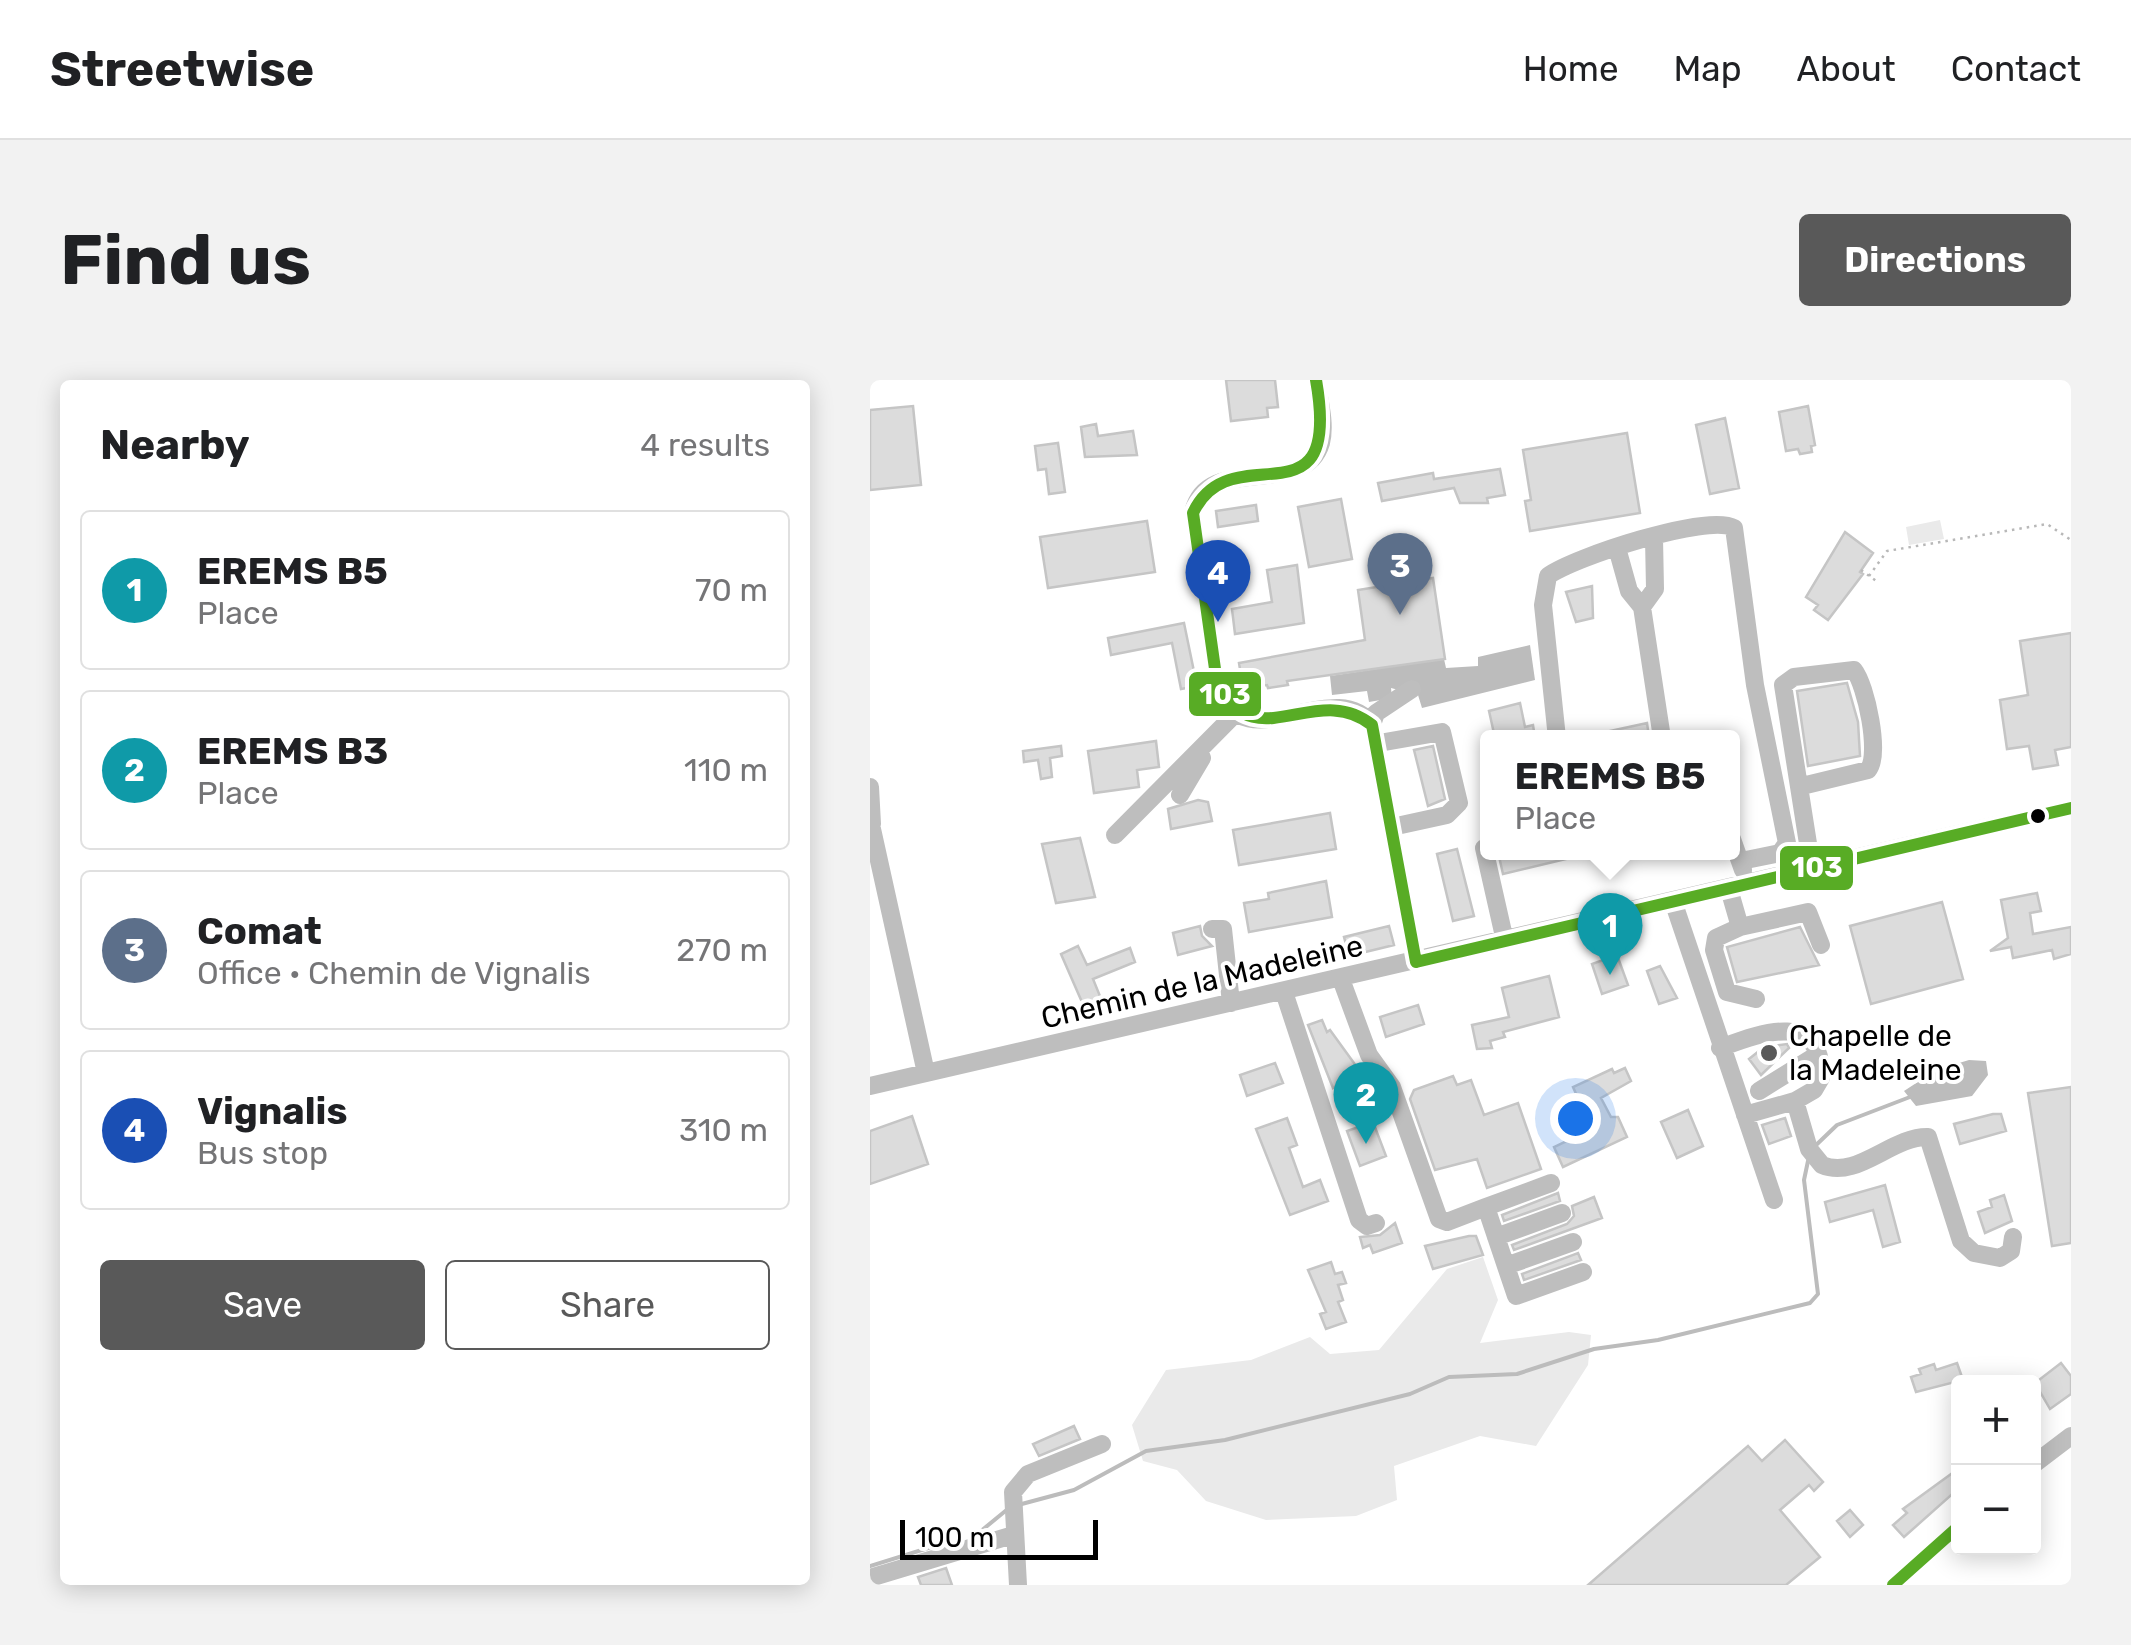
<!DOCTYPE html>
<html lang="en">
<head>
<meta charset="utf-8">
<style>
  body { margin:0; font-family:Rubik,sans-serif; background:#f2f2f2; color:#202124 }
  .controls { position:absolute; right:30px; bottom:30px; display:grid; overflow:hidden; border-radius:10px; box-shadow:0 5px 25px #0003 }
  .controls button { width:90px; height:90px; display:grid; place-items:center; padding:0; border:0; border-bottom:2px solid #e0e0e0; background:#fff; color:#202124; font:50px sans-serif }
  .scale { position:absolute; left:30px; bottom:25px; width:198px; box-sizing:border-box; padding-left:10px; border:5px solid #000; border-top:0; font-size:28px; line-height:35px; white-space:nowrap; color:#000; -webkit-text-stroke:8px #fff; paint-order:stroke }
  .you { position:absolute; left:705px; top:738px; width:35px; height:35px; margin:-25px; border:8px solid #fff; border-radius:50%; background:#1a73e8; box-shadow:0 0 0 15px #1a73e833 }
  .badge { display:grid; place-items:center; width:65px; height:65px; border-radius:50%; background:#595959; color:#fff; font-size:32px; font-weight:700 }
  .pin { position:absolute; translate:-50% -82px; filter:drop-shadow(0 2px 5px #0008) }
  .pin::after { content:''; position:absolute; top:52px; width:35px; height:30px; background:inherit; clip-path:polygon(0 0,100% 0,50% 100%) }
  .popup { position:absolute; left:610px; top:350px; width:260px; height:130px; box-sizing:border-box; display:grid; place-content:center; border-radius:10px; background:#fff; filter:drop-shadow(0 2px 8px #0005); font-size:32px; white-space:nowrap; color:#757577 }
  .popup b { font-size:38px; color:#202124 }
  .popup::after { content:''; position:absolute; left:50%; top:100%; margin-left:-20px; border:20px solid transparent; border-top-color:#fff }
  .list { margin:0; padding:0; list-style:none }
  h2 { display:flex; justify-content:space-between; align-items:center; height:130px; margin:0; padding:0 40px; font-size:42px }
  h2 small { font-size:32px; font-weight:400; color:#757577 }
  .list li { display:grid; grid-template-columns:65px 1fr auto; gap:30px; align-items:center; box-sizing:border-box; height:160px; margin:0 20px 20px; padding:0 20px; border:2px solid #e0e0e0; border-radius:10px }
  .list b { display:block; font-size:38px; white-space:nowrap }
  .list p { margin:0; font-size:32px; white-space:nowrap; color:#757577 }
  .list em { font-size:32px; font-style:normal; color:#757577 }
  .actions { display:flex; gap:20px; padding:30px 40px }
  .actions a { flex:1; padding:22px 0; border:2px solid #595959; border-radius:10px; text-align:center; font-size:35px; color:#595959 }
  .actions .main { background:#595959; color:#fff }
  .map { position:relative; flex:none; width:1201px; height:1205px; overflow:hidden; border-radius:10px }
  header { display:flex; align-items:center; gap:60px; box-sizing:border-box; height:140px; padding:0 50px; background:#fff; border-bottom:2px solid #e0e0e0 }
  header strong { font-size:48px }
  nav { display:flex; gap:55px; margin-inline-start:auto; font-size:35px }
  .intro { display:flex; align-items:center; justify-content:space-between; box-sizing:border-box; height:240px; padding:0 60px }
  h1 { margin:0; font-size:70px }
  .button { padding:25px 45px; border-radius:10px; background:#595959; color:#fff; font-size:35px; font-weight:700 }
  main { display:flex; gap:60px; padding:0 60px }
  aside { flex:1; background:#fff; border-radius:10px; box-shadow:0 5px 25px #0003 }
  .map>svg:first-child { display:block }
  .green { fill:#eaeaea }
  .water { fill:#bcbcbc }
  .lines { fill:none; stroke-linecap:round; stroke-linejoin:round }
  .stream { stroke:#bcbcbc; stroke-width:4 }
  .building { fill:#dcdcdc; stroke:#c5c5c5; stroke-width:2.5 }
  .path { stroke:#b8b8b8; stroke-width:2.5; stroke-dasharray:2.5 5; stroke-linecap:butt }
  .minor { stroke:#bebebe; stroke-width:18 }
  .bus-1-casing { stroke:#fff; stroke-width:20 }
  .bus-1 { stroke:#58ac25; stroke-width:12 }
  .bus-dot { fill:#000; stroke:#fff; stroke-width:4 }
  .poi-dot { fill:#595959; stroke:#fff; stroke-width:4 }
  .labels { text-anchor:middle; stroke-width:8; stroke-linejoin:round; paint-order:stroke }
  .street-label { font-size:30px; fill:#000; stroke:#fff }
  .poi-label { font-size:30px; fill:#000; stroke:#fff; text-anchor:start }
  .line-badge { stroke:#fff; stroke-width:4 }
  .badge-label { font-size:28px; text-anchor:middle; font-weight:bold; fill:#fff }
</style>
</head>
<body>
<header>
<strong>Streetwise</strong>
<nav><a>Home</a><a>Map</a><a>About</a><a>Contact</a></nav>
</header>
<div class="intro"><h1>Find us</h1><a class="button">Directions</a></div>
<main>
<aside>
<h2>Nearby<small>4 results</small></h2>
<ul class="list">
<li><span class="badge" style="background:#0f9aa8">1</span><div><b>EREMS B5</b><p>Place</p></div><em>70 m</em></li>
<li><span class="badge" style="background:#0f9aa8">2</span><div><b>EREMS B3</b><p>Place</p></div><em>110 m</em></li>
<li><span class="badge" style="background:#5c6f8a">3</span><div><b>Comat</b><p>Office · Chemin de Vignalis</p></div><em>270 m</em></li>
<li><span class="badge" style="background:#1a4fb4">4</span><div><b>Vignalis</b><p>Bus stop</p></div><em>310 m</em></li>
</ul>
<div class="actions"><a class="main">Save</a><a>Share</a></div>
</aside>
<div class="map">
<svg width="1201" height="1205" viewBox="0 0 1201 1205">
  <rect width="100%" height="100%" fill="#fff"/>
  <path class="green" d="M1070 140 1074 159 1039 165 1036 147Z
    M613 877 628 920 610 963 699 952 721 955 718 985 666 1066 610 1056 524 1086 527 1120 486 1136 396 1140 336 1121 307 1090 273 1081 262 1045 296 990 381 980 440 957 460 974 509 970 577 889Z"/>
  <path class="water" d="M660 265 665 300 552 328 548 315 521 308 522 318 499 322 497 311 462 315 460 296 574 279 576 288 608 286V277Z
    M1099 680 1116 681 1118 695 1102 716 1046 726 1034 711C1056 696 1074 687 1099 680Z"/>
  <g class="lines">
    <path class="stream" d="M944 767 967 745 1040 717
      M148 1125 204 1110 276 1071 355 1060 540 1014 579 997 647 994 724 969 788 960 940 923 948 914 934 800 938 781
      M100 1160 139 1128
      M0 1186 71 1164H86"/>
  </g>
  <path class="building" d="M356 0H405L408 27 397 28 398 37 361 41Z
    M43 26 51 105 0 110V30Z
    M938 26 945 65 941 66 942 72 930 74 928 69 916 71 909 32Z
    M855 38 869 108 840 114 826 45Z
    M226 44 228 56 263 51 267 75 215 77 211 47Z
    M757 53 770 133 660 151 655 121 661 120 653 70Z
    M188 63 195 112 179 114 176 89 168 90 165 66Z
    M630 89 635 115 617 118 618 123H590L584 108 512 121 508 103 563 93 564 99Z
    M471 119 482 179 439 187 428 127Z
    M386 125 388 141 348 147 346 131Z
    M277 141 285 192 178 208 170 157Z
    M975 152 1003 173 990 192 993 194 958 240 944 230 948 225 936 217Z
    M427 185 434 243 365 254 362 229 402 222 397 190Z
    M563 198 575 279 417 301 418 305 398 308 397 305 373 308 369 283 495 260 488 210Z
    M722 206 723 238 706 242 696 212Z
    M314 243 327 306 311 309 302 263 241 275 238 258Z
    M1201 253V367L1185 370 1188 385 1163 389 1159 366 1137 369 1130 320 1158 315 1150 261Z
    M977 303 988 342 990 376 938 386 927 311Z
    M650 323 655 347 663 345 665 358H625L619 331Z
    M777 343 779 357 732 358 731 353Z
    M286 361 289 387 267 390 269 407 224 413 218 371Z
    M191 366 192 376 180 378 182 397 171 399 168 380 154 382 153 371Z
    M563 366 575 419 558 426 544 370Z
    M328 420 338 422 342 441 301 449 298 429Z
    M460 433 466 469 369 485 363 450Z
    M210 458 225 517 186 523 172 464Z
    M587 469 604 536 583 541 567 474Z
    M628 472H703L704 477 633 494Z
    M456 501 462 537 379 552 374 523 399 519 398 513Z
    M1167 513 1171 531 1160 533 1163 554 1201 547V574L1184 579 1182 570 1143 578 1141 567 1120 571 1138 558 1131 520Z
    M1072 522 1093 599 1001 624 980 546Z
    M330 546 332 556 342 566 308 575 303 553Z
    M519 546 524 565 479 576 474 557Z
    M930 547 949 585 867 602 857 567Z
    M208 566 217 585 260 568 265 582 223 599 232 621 215 629 191 574Z
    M747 575 758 605 732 614 722 584Z
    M790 586 807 618 789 624 777 591Z
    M679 596 689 637 633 652 635 657 620 661 622 668 607 669 602 645 639 637 632 608Z
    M548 625 554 644 516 657 510 637Z
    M452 640 457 652 460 650 489 690 463 708 438 645Z
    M917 664 919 668 891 695 879 679 894 667Z
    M405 683 413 703 377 716 370 695Z
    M755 688 761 701 731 718 741 737H748L757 757 693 787 684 767 722 749 703 707 742 689 744 693Z
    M583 696 587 705 601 700 614 735 648 723 671 789 617 808 607 779 565 790 540 719 544 710Z
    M1201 707V863L1182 866 1158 713Z
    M818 730 833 766 807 778 791 742Z
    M1123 734H1131L1136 751 1090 764 1084 744Z
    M42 736 58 784 0 804V751Z
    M417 738 427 765 419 768 433 807 450 800 458 821 420 835 386 749Z
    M915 738 921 756 899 764 892 745Z
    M503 742 516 776 490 786 477 751Z
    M1015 805 1030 862 1013 867 1003 830 960 842 955 822Z
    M688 813 690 821 634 841 632 835Z
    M1134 815 1142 841 1115 853 1108 832 1122 827 1120 820Z
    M724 817 732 838 644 870 642 865 697 844 704 836 702 826Z
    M525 843 532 863 503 873 500 865 493 868 490 857 510 855Z
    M599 856H606L613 875 563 889 555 866Z
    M708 873 711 880 654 900 652 894Z
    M461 882 465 894 472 892 476 903 468 905 473 920 468 922 476 942 456 949 450 934 456 932 438 890Z
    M1087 983 1093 1000 1046 1012 1041 997 1051 994 1049 989 1064 984 1066 990Z
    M1191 983 1201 996V1014L1180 1029 1165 1003Z
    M204 1046 210 1059 169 1076 163 1064Z
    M915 1060 953 1102 944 1111 939 1105 910 1130 950 1177 916 1205H718L878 1066 892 1081Z
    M1088 1089V1109L1034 1157 1023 1145 1037 1133 1033 1129Z
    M980 1130 993 1145 980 1157 967 1141Z
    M76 1188 82 1205H51L48 1197Z"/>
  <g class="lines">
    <path class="path" d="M991 190 1009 203
      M999 196 1017 171 1177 144 1201 160"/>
    <path class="minor" d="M446 0C449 19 456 44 451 63 434 120 336 71 323 133L347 303C369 387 464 292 502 345L546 582
      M747 168 759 211 772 227 792 358
      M772 227 785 209 784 158
      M502 345 506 333 542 309
      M687 358 673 225 678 196C704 177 838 133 864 148L885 305 917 463 910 473 871 481
      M509 363 572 352 589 423 577 435 522 447
      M932 406 998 390C1011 375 996 305 984 290L924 297 913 305 942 489
      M0 407 2 444
      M310 415 332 378
      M0 440 56 693
      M245 455 365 334
      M862 459 873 490
      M614 468 635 561
      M859 509 870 547 846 558 844 570 857 612 886 619
      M803 521 904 820
      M870 547 938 532 951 565
      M342 549H353L361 623
      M471 599 499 675 522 707 569 839 577 842 616 827 646 916 713 892
      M414 612 489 840 497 846 506 843
      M850 668C888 654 953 628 951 698L944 710 925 721 875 735
      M0 706 1201 428
      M889 711 947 675
      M925 721 939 769 952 785C987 800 1022 756 1058 757L1091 861 1104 873 1130 878 1141 871 1143 857
      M616 827 681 803
      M626 857 692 833
      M636 886 703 862
      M1164 1084 1201 1056
      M0 1198 143 1155
      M148 1205 143 1112 158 1094 232 1064
      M1023 1205 1088 1147"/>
    <defs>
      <path id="bus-1" d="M446 0C473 153 361 51 323 133L347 303C384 380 446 300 502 345L546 582
        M546 582 1201 428
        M1023 1205 1088 1147"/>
    </defs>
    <use href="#bus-1" class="bus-1-casing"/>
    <use href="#bus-1" class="bus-1"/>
  </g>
  <circle class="bus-dot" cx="1168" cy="436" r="9"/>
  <circle class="poi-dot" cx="899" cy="673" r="10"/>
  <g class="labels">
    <g class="street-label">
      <text transform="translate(332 602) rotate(-13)" y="10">Chemin de la Madeleine</text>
    </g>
    <g class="poi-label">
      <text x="919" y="666">Chapelle de<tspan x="919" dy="34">la Madeleine</tspan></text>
    </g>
  </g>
  <g class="line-badge">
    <rect x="317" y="290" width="76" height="48" rx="10" fill="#58ac25"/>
    <rect x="908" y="464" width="77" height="48" rx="10" fill="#58ac25"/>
  </g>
  <g class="badge-label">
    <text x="355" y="324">103</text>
    <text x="947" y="497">103</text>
  </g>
</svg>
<div class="controls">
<button>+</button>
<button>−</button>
</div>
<div class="scale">100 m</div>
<div class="you"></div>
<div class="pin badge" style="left:740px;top:595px;background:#0f9aa8">1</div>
<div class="popup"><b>EREMS B5</b>Place</div>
<div class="pin badge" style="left:496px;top:764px;background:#0f9aa8">2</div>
<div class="pin badge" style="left:530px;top:235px;background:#5c6f8a">3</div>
<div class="pin badge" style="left:348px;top:242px;background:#1a4fb4">4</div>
</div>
</main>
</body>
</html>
